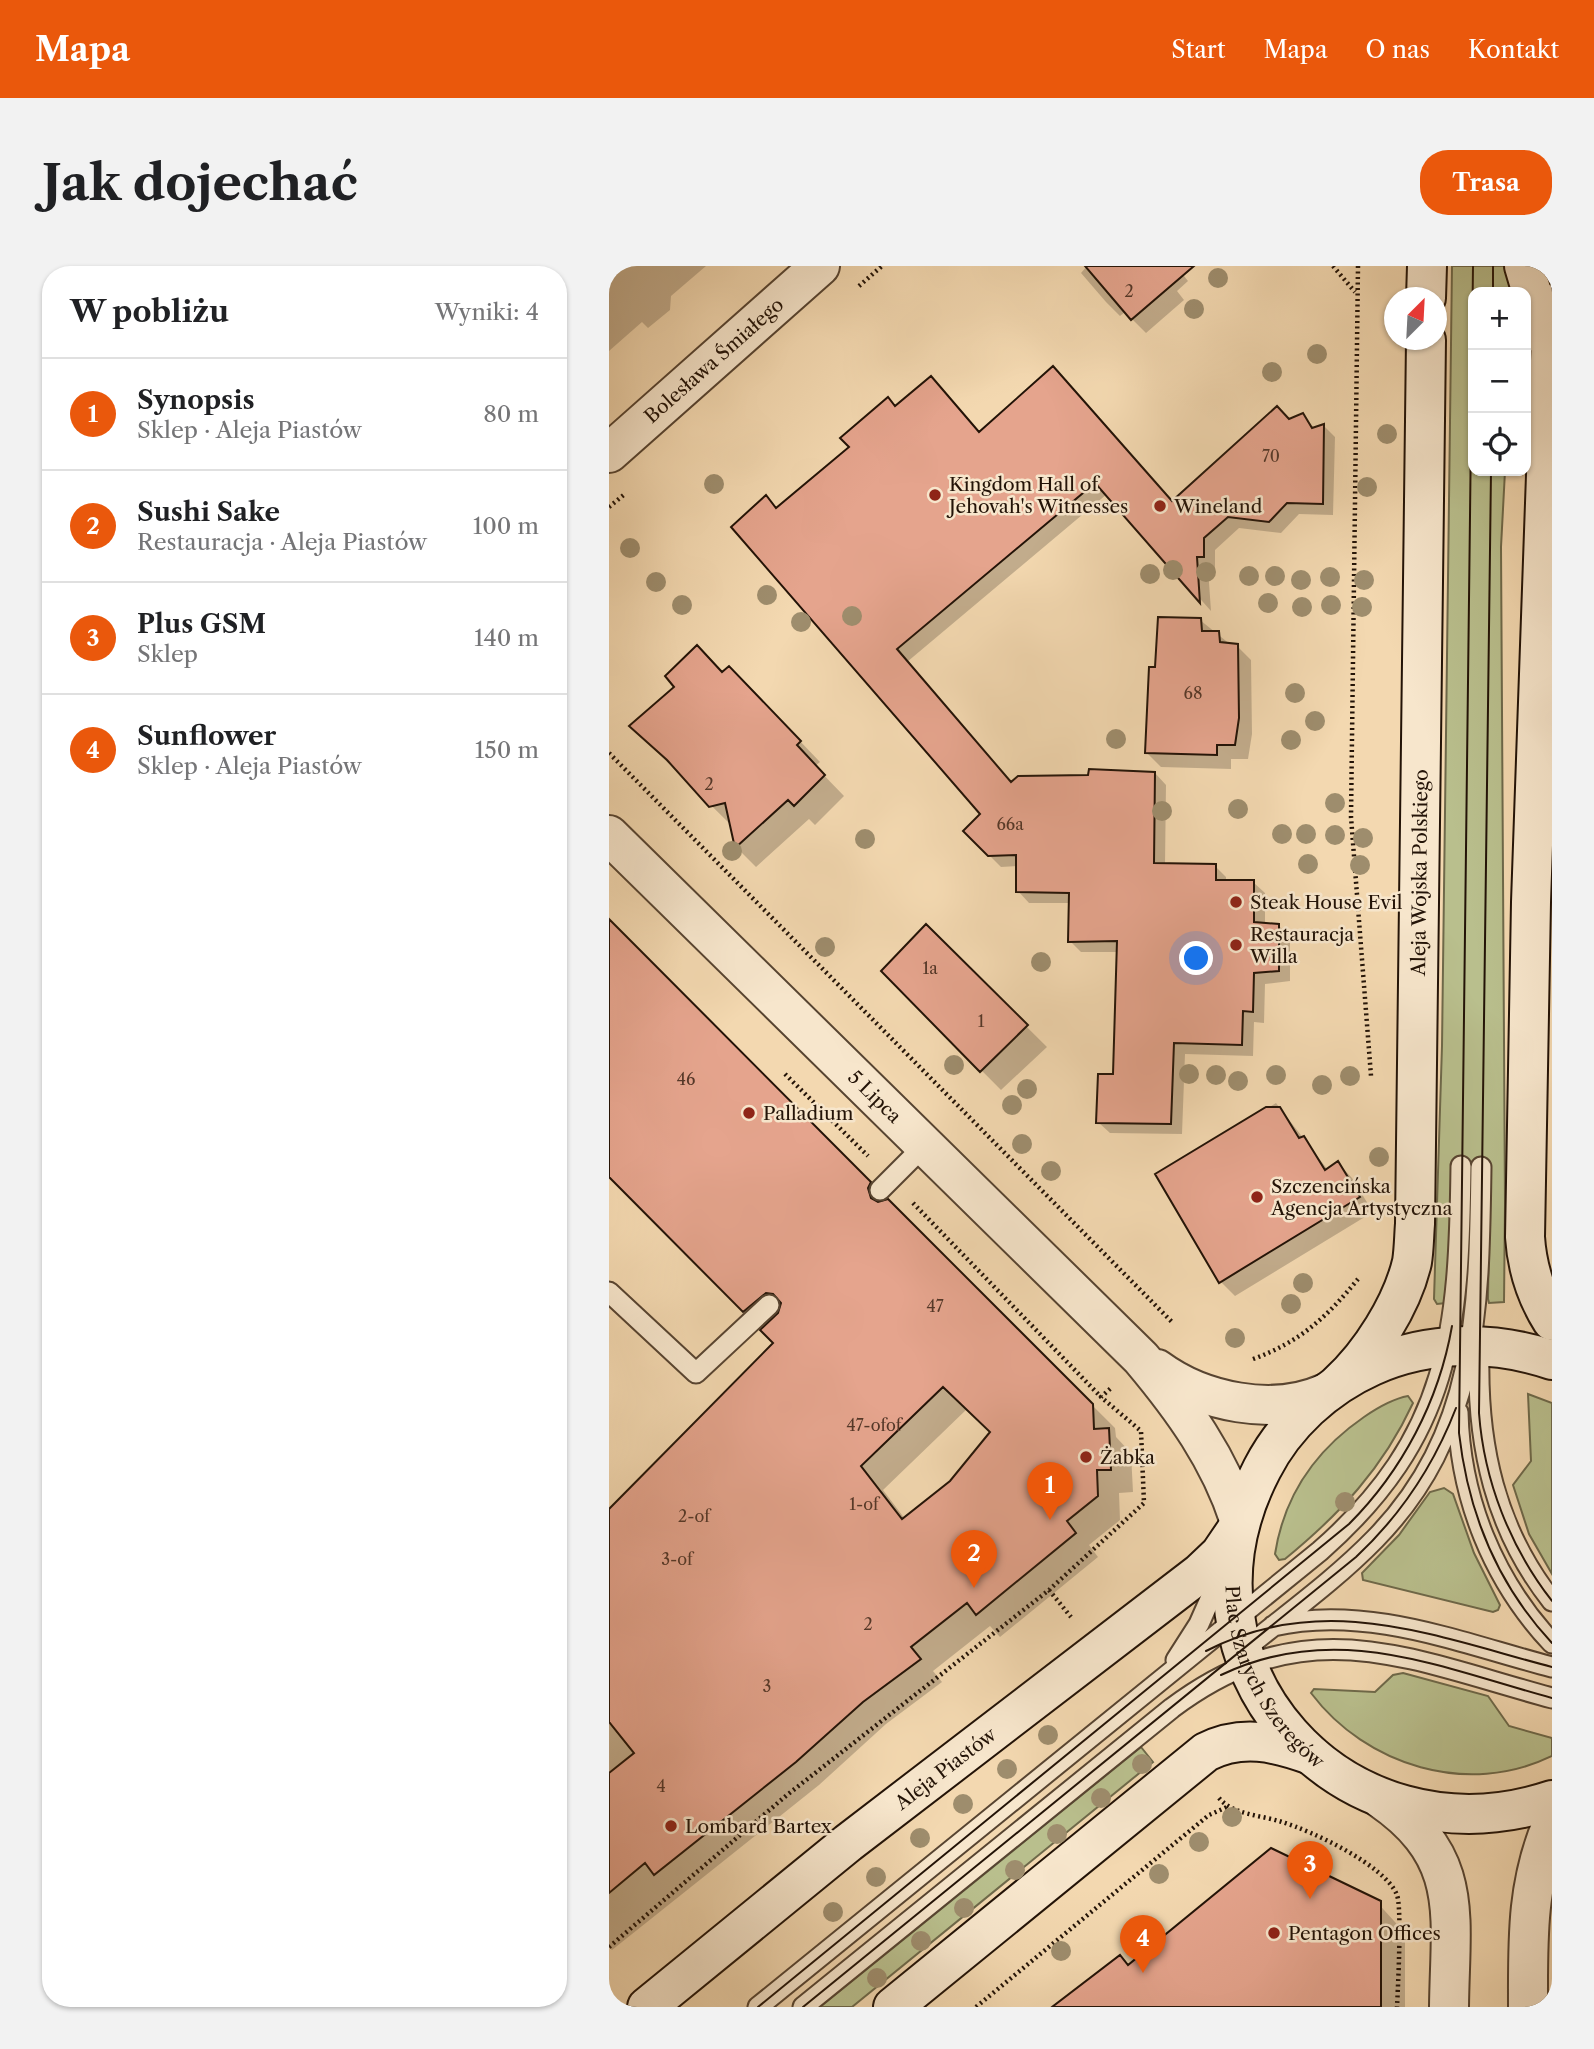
<!DOCTYPE html>
<html lang="pl">
<head>
<meta charset="utf-8">
<style>
  body { margin:0; font-family:"Libre Caslon Text",serif; background:#f2f2f2; color:#202124 }
  .controls { position:absolute; right:21px; top:21px; display:grid; overflow:hidden; border-radius:14px; box-shadow:0 2px 5px #0004 }
  .controls button { width:63px; height:63px; display:grid; place-items:center; padding:0; border:0; border-bottom:2px solid #e0e0e0; background:#fff; color:#202124; font:35px sans-serif }
  .compass { position:absolute; left:775px; top:21px; width:63px; height:63px; border-radius:50%; background:#fff; box-shadow:0 2px 5px #0004; rotate:24deg }
  .you { position:absolute; left:588px; top:693px; width:24px; height:24px; margin:-18px; border:5px solid #fff; border-radius:50%; background:#1a73e8; box-shadow:0 0 0 10px #1a73e833 }
  .badge { display:grid; place-items:center; width:46px; height:46px; border-radius:50%; background:#ea580c; color:#fff; font-size:23px; font-weight:700 }
  .pin { position:absolute; translate:-50% -58px; filter:drop-shadow(0 2px 4px #0008) }
  .pin::after { content:''; position:absolute; top:37px; width:24px; height:21px; background:inherit; clip-path:polygon(0 0,100% 0,50% 100%) }
  .list { margin:0; padding:0; list-style:none }
  h2 { display:flex; justify-content:space-between; align-items:center; height:91px; margin:0; padding:0 28px; font-size:30px }
  h2 small { font-size:23px; font-weight:400; color:#757577 }
  .list li { display:grid; grid-template-columns:46px 1fr auto; gap:21px; align-items:center; box-sizing:border-box; height:112px; padding:0 28px; border-top:2px solid #e0e0e0 }
  .list b { display:block; font-size:26px; white-space:nowrap }
  .list p { margin:0; font-size:23px; white-space:nowrap; color:#757577 }
  .list em { font-size:23px; font-style:normal; color:#757577 }
  .icon { flex:none; width:38px; height:38px; fill:none; stroke:currentColor; stroke-width:2; stroke-linecap:round; stroke-linejoin:round }
  .map { position:relative; flex:none; width:943px; height:1741px; overflow:hidden; border-radius:28px }
  header { display:flex; align-items:center; gap:42px; box-sizing:border-box; height:98px; padding:0 35px; background:#ea580c; color:#fff }
  header strong { font-size:33px }
  nav { display:flex; gap:38px; margin-inline-start:auto; font-size:24px }
  .intro { display:flex; align-items:center; justify-content:space-between; box-sizing:border-box; height:168px; padding:0 42px }
  h1 { margin:0; font-size:49px }
  .button { padding:18px 32px; border-radius:28px; background:#ea580c; color:#fff; font-size:24px; font-weight:700 }
  main { display:flex; gap:42px; padding:0 42px }
  aside { flex:1; background:#fff; border-radius:28px; box-shadow:0 2px 5px #0004 }
  .map>svg:first-child { display:block }
  .green { fill:#b9bf8d; stroke:#6e694a; stroke-width:2 }
  .shadow { fill:#0003; fill-rule:evenodd }
  .building { fill:#e5a48d; stroke:#231307; stroke-width:2; fill-rule:evenodd }
  .lines { fill:none; stroke-linecap:round; stroke-linejoin:round }
  .lane-casing { stroke:#574431; stroke-width:23 }
  .street-casing { stroke:#574431; stroke-width:42 }
  .secondary-casing { stroke:#231307; stroke-width:42 }
  .path { stroke:#231307; stroke-width:4.5; stroke-dasharray:2 3.5; stroke-linecap:butt }
  .lane { stroke:#f7e6cc; stroke-width:19 }
  .street { stroke:#f7e6cc; stroke-width:38 }
  .secondary { stroke:#f7e6cc; stroke-width:38 }
  .tram { stroke:#231307; stroke-width:2 }
  .tree { fill:#9e8d6d }
  .poi-dot { fill:#8f2418; stroke:#f7e6cc; stroke-width:2.5 }
  .labels { text-anchor:middle; stroke-width:5; stroke-linejoin:round; paint-order:stroke }
  .number-label { font-size:16px; fill:#543728 }
  .street-label { font-size:19px; fill:#231307; stroke:#f7e6cc }
  .poi-label { font-size:19px; fill:#231307; stroke:#f7e6cc; text-anchor:start }
</style>
</head>
<body>
<header>
<strong>Mapa</strong>
<nav><a>Start</a><a>Mapa</a><a>O nas</a><a>Kontakt</a></nav>
</header>
<div class="intro"><h1>Jak dojechać</h1><a class="button">Trasa</a></div>
<main>
<aside>
<h2>W pobliżu<small>Wyniki: 4</small></h2>
<ul class="list">
<li><span class="badge">1</span><div><b>Synopsis</b><p>Sklep · Aleja Piastów</p></div><em>80 m</em></li>
<li><span class="badge">2</span><div><b>Sushi Sake</b><p>Restauracja · Aleja Piastów</p></div><em>100 m</em></li>
<li><span class="badge">3</span><div><b>Plus GSM</b><p>Sklep</p></div><em>140 m</em></li>
<li><span class="badge">4</span><div><b>Sunflower</b><p>Sklep · Aleja Piastów</p></div><em>150 m</em></li>
</ul>
</aside>
<div class="map">
<svg width="943" height="1741" viewBox="0 0 943 1741">
  <rect width="100%" height="100%" fill="#f3d8b0"/>
  <filter id="stains"><feTurbulence type="fractalNoise" baseFrequency=".00286" numOctaves="4"/><feColorMatrix values="0 0 0 0 .2 0 0 0 0 .09 0 0 0 0 .02 0 0 0 .5 -.17"/></filter>
  <radialGradient id="worn" r=".72"><stop offset=".6" stop-color="#630" stop-opacity="0"/><stop offset="1" stop-color="#630" stop-opacity=".3"/></radialGradient>
  <path class="green" d="M843 0H898L904 26H864V205H896L892 281 896 938 895 1036 880 1037 879 1033 881 900H845L837 1037 828 1038 825 1033 833 780Z
    M919 1128 943 1137V1308L920 1268 904 1219 922 1195Z
    M799 1130 804 1137C774 1202 731 1248 676 1293L670 1294 666 1288C675 1230 707 1184 755 1151 768 1142 783 1133 799 1130Z
    M835 1222 844 1228 865 1287 891 1339 889 1344 884 1346 754 1314 753 1307 790 1269 821 1226Z
    M794 1407 879 1430 900 1460 943 1472V1490C859 1531 757 1500 702 1427L705 1423 766 1426 784 1409Z
    M532 1481 544 1496 243 1741H211Z"/>
  <path class="shadow" d="M0 0H97L62 30 61 44 39 62 33 56 0 85Z
    M478 0H567L579 15 568 25 575 34 537 67 516 46 511 50 497 36 472 7Z
    M322 112 371 168 564 236 694 149 706 163 715 160 726 171 724 249 690 248 672 267 630 262 606 284V302H599L602 345 498 228 298 396 403 518 546 507 557 519 556 599 606 600 617 611V616H644L656 627V659L670 660 681 671V715L656 718 655 757 645 756 644 790 576 788 573 868 501 867 489 856 505 810 509 686H472L461 675V637H420L409 625V600L392 601 356 565 374 548 168 244Z
    M591 354 622 379 628 380 642 394 643 468 639 493H622V503L552 501 538 487 548 403Z
    M113 408 140 422 211 496 206 500 235 530 206 559 200 553 147 601 127 581 123 560 42 480Z
    M0 657 506 1162 507 1171 522 1187 524 1226 510 1227 511 1254 480 1279 489 1291 391 1371 381 1360 324 1405 333 1416 277 1458 210 1519 3 1684 0 1681V1247L166 1077 0 909ZM358 1143 383 1167 317 1247 296 1253 274 1224Z
    M317 661 438 781 392 824 274 705Z
    M667 837 719 904 729 897 743 912 764 946 626 1030 612 1016 548 909Z
    M765 1633 796 1667V1741H471L520 1701Z"/>
  <path class="building" d="M476 0H585L522 54Z
    M444 100 563 235 668 140 680 153 694 147 703 162 715 158 714 238 678 237 660 256 619 251 595 272V291H588L591 337 486 217 288 383 402 516 409 510 479 509 480 503 546 506 545 597 607 598V614H645V656L670 658V705L645 707 644 746 634 745 633 779 565 777 562 858 487 857 489 808H504L508 675 459 676 460 627 407 626V589L379 590 354 565 371 548 122 261 157 229 167 242 240 181 231 172 279 131 286 140 322 110 370 166Z
    M549 351 592 352 593 365H610L611 376 629 378 630 452 626 479H608V489L536 487 540 401H546Z
    M88 379 113 406 120 400 192 475 188 479 216 509 185 540 179 534 126 582 116 537 100 541 58 494 20 460 65 421 56 410Z
    M0 653 262 916 259 922 262 932 269 936 279 933 484 1138 485 1163 500 1162 502 1204H488L489 1230 458 1255 467 1267 367 1349 358 1337 302 1381 312 1393 254 1436 187 1496 45 1609 36 1597 0 1627V1507L25 1487 0 1456V1243L164 1077 151 1064 169 1047 172 1037 164 1028 157 1027 134 1046 0 911ZM334 1121 381 1166 341 1215 293 1253 252 1200Z
    M317 658 419 759 371 806 272 705Z
    M657 841H671L690 872 695 870 716 904 729 895 751 931 610 1017 546 908Z
    M662 1582 772 1635V1741H443L511 1689 519 1699Z"/>
  <g class="lines">
    <defs>
      <path id="lane" d="M271 924 317 878
        M0 1026 87 1107 160 1039
        M870 1090C868 1179 886 1263 943 1335
        M849 1146C851 1232 884 1314 943 1377
        M664 1360C758 1338 854 1378 943 1401
        M632 1386C677 1349 725 1315 766 1273 870 1167 870 1039 872 901
        M567 1394 590 1358 617 1297
        M149 1741 711 1285C842 1170 850 1064 852 900
        M194 1741 563 1442C698 1341 798 1393 943 1432"/>
      <g id="street">
        <path id="s1" d="M0 187 211 0"/>
        <path id="s2" d="M0 569 532 1092C574 1142 611 1193 631 1256"/>
        <path d="M548 1103C593 1136 664 1151 717 1127"/>
        <path d="M771 1532C857 1591 841 1649 840 1741"/>
        <path d="M919 1741C919 1675 917 1620 943 1558"/>
      </g>
      <g id="secondary">
        <path d="M915 0 936 71"/>
        <path d="M817 32 818 0"/>
        <path d="M943 38 922 636 916 971C918 1002 926 1028 943 1055"/>
        <path id="s3" d="M943 1094C884 1074 820 1075 763 1100 716 1121 676 1158 653 1203 550 1400 735 1603 943 1534"/>
        <path id="s4" d="M729 1118C761 1089 793 1039 803 996 805 984 805 970 806 958L817 74"/>
        <path id="s5" d="M38 1741 239 1577 591 1307 611 1288 630 1260"/>
        <path d="M284 1741 597 1486C633 1468 666 1476 702 1489"/>
      </g>
    </defs>
    <use href="#lane" class="lane-casing"/>
    <use href="#street" class="street-casing"/>
    <use href="#secondary" class="secondary-casing"/>
    <path class="path" d="M724 0 746 26
      M749 0 742 551 762 810
      M250 20 273 0
      M0 241 16 228
      M0 487 564 1057
      M176 808 259 890
      M304 937 492 1131
      M644 1093C691 1076 718 1051 749 1013
      M440 1324 462 1351
      M610 1532C624 1549 652 1549 673 1556 703 1565 776 1599 788 1629 793 1643 789 1720 788 1741
      M0 1681 178 1529 440 1324 535 1237 532 1165 492 1131 502 1122
      M367 1741 600 1549 618 1541"/>
    <use href="#lane" class="lane"/>
    <use href="#street" class="street"/>
    <use href="#secondary" class="secondary"/>
    <path class="tram" d="M864 0 850 1167C859 1246 888 1318 943 1377
      M884 26V0
      M882 205 870 1147C875 1215 901 1281 943 1335
      M597 1385C714 1324 825 1370 943 1401
      M612 1409C727 1354 829 1401 943 1432
      M149 1741 740 1258C793 1205 830 1135 843 1060
      M194 1741 747 1291C792 1249 825 1199 847 1142"/>
  </g>
  <g class="tree">
    <circle cx="609" cy="12" r="10"/>
    <circle cx="585" cy="43" r="10"/>
    <circle cx="708" cy="88" r="10"/>
    <circle cx="663" cy="106" r="10"/>
    <circle cx="778" cy="168" r="10"/>
    <circle cx="105" cy="218" r="10"/>
    <circle cx="758" cy="221" r="10"/>
    <circle cx="21" cy="282" r="10"/>
    <circle cx="564" cy="304" r="10"/>
    <circle cx="597" cy="306" r="10"/>
    <circle cx="541" cy="308" r="10"/>
    <circle cx="640" cy="310" r="10"/>
    <circle cx="666" cy="310" r="10"/>
    <circle cx="721" cy="311" r="10"/>
    <circle cx="692" cy="314" r="10"/>
    <circle cx="755" cy="314" r="10"/>
    <circle cx="47" cy="316" r="10"/>
    <circle cx="158" cy="329" r="10"/>
    <circle cx="659" cy="337" r="10"/>
    <circle cx="73" cy="339" r="10"/>
    <circle cx="722" cy="339" r="10"/>
    <circle cx="693" cy="341" r="10"/>
    <circle cx="753" cy="341" r="10"/>
    <circle cx="243" cy="350" r="10"/>
    <circle cx="192" cy="356" r="10"/>
    <circle cx="686" cy="427" r="10"/>
    <circle cx="706" cy="455" r="10"/>
    <circle cx="507" cy="473" r="10"/>
    <circle cx="682" cy="474" r="10"/>
    <circle cx="726" cy="537" r="10"/>
    <circle cx="629" cy="543" r="10"/>
    <circle cx="553" cy="545" r="10"/>
    <circle cx="673" cy="568" r="10"/>
    <circle cx="697" cy="568" r="10"/>
    <circle cx="726" cy="569" r="10"/>
    <circle cx="754" cy="572" r="10"/>
    <circle cx="256" cy="573" r="10"/>
    <circle cx="123" cy="585" r="10"/>
    <circle cx="699" cy="598" r="10"/>
    <circle cx="751" cy="599" r="10"/>
    <circle cx="216" cy="681" r="10"/>
    <circle cx="432" cy="696" r="10"/>
    <circle cx="345" cy="799" r="10"/>
    <circle cx="580" cy="808" r="10"/>
    <circle cx="607" cy="809" r="10"/>
    <circle cx="667" cy="809" r="10"/>
    <circle cx="741" cy="810" r="10"/>
    <circle cx="629" cy="815" r="10"/>
    <circle cx="713" cy="819" r="10"/>
    <circle cx="418" cy="823" r="10"/>
    <circle cx="403" cy="839" r="10"/>
    <circle cx="413" cy="878" r="10"/>
    <circle cx="770" cy="891" r="10"/>
    <circle cx="442" cy="905" r="10"/>
    <circle cx="694" cy="1017" r="10"/>
    <circle cx="682" cy="1038" r="10"/>
    <circle cx="626" cy="1072" r="10"/>
    <circle cx="736" cy="1236" r="10"/>
    <circle cx="439" cy="1469" r="10"/>
    <circle cx="533" cy="1498" r="10"/>
    <circle cx="398" cy="1503" r="10"/>
    <circle cx="492" cy="1532" r="10"/>
    <circle cx="354" cy="1538" r="10"/>
    <circle cx="623" cy="1551" r="10"/>
    <circle cx="448" cy="1568" r="10"/>
    <circle cx="311" cy="1572" r="10"/>
    <circle cx="590" cy="1576" r="10"/>
    <circle cx="406" cy="1604" r="10"/>
    <circle cx="550" cy="1608" r="10"/>
    <circle cx="267" cy="1611" r="10"/>
    <circle cx="355" cy="1642" r="10"/>
    <circle cx="224" cy="1646" r="10"/>
    <circle cx="312" cy="1675" r="10"/>
    <circle cx="452" cy="1685" r="10"/>
    <circle cx="268" cy="1712" r="10"/>
  </g>
  <g class="poi-dot">
    <circle cx="326" cy="229" r="7"/>
    <circle cx="551" cy="240" r="7"/>
    <circle cx="627" cy="636" r="7"/>
    <circle cx="627" cy="679" r="7"/>
    <circle cx="140" cy="847" r="7"/>
    <circle cx="648" cy="931" r="7"/>
    <circle cx="477" cy="1191" r="7"/>
    <circle cx="62" cy="1560" r="7"/>
    <circle cx="665" cy="1667" r="7"/>
  </g>
  <g class="labels">
    <g class="number-label">
      <text x="520" y="31">2</text>
      <text x="662" y="196">70</text>
      <text x="584" y="433">68</text>
      <text x="100" y="524">2</text>
      <text x="401" y="564">66a</text>
      <text x="321" y="708">1a</text>
      <text x="372" y="761">1</text>
      <text x="77" y="819">46</text>
      <text x="326" y="1046">47</text>
      <text x="265" y="1165">47-ofof</text>
      <text x="255" y="1244">1-of</text>
      <text x="85" y="1256">2-of</text>
      <text x="68" y="1299">3-of</text>
      <text x="259" y="1364">2</text>
      <text x="158" y="1426">3</text>
      <text x="52" y="1526">4</text>
    </g>
    <g class="street-label">
      <text dy="7" stroke="none"><textPath href="#s1" startOffset="140">Bolesława Śmiałego</textPath></text>
      <text dy="7" stroke="none"><textPath href="#s4" startOffset="534">Aleja Wojska Polskiego</textPath></text>
      <text dy="7" stroke="none"><textPath href="#s2" startOffset="373">5 Lipca</textPath></text>
      <text dy="7" stroke="none"><textPath href="#s3" startOffset="562">Plac Szarych Szeregów</textPath></text>
      <text dy="7" stroke="none"><textPath href="#s5" startOffset="382">Aleja Piastów</textPath></text>
    </g>
    <g class="poi-label">
      <text x="340" y="225">Kingdom Hall of<tspan x="340" dy="22">Jehovah's Witnesses</tspan></text>
      <text x="565" y="247">Wineland</text>
      <text x="641" y="643">Steak House Evil</text>
      <text x="641" y="675">Restauracja<tspan x="641" dy="22">Willa</tspan></text>
      <text x="154" y="854">Palladium</text>
      <text x="662" y="927">Szczencińska<tspan x="662" dy="22">Agencja Artystyczna</tspan></text>
      <text x="491" y="1198">Żabka</text>
      <text x="76" y="1567">Lombard Bartex</text>
      <text x="679" y="1674">Pentagon Offices</text>
    </g>
  </g>
  <rect width="100%" height="100%" filter="url(#stains)"/>
  <rect width="100%" height="100%" fill="url(#worn)"/>
</svg>
<div class="controls">
<button>+</button>
<button>−</button>
<button><svg class="icon" aria-label="locate" viewBox="0 0 24 24"><circle cx="12" cy="12" r="6"/><path d="M12 2v4M12 18v4M2 12h4M18 12h4"/></svg></button>
</div>
<svg class="compass" viewBox="-18 -18 36 36"><path d="M0-13l5 13h-10z" fill="#e53935"/><path d="M0 13l5-13h-10z" fill="#757577"/></svg>
<div class="you"></div>
<div class="pin badge" style="left:441px;top:1254px">1</div>
<div class="pin badge" style="left:365px;top:1322px">2</div>
<div class="pin badge" style="left:701px;top:1633px">3</div>
<div class="pin badge" style="left:534px;top:1707px">4</div>
</div>
</main>
</body>
</html>
